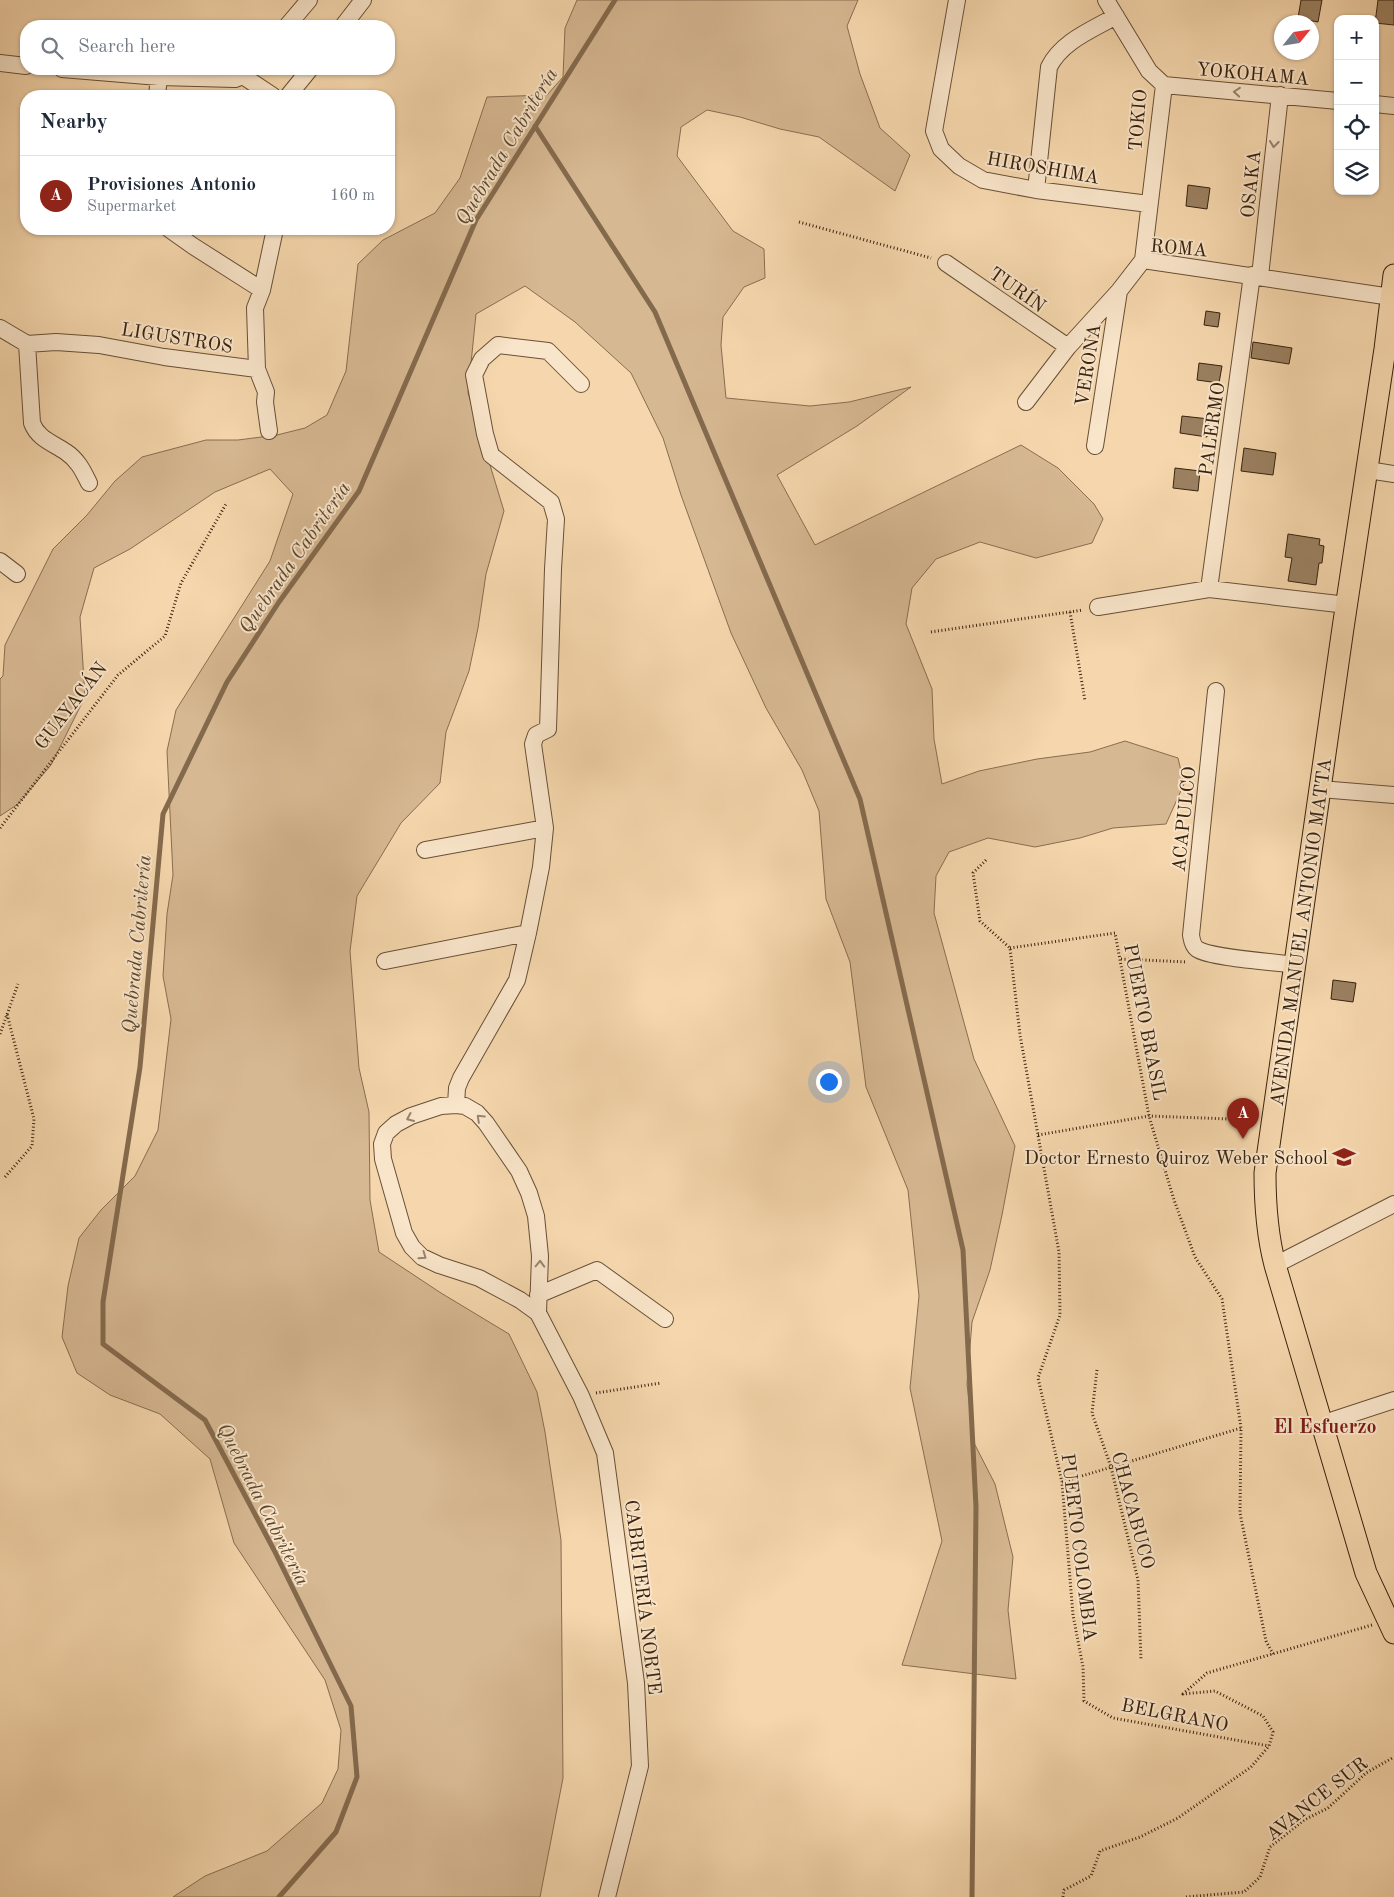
<!DOCTYPE html>
<html lang="en">
<head>
<meta charset="utf-8">
<style>
  body { margin:0; font-family:"Old Standard TT",serif; background:#f6f6f7; color:#1f2937 }
  .controls { position:absolute; right:15px; top:15px; display:grid; overflow:hidden; border-radius:10px; box-shadow:0 1px 4px #0004 }
  .controls button { width:45px; height:45px; display:grid; place-items:center; padding:0; border:0; border-bottom:1px solid #e0e1e3; background:#fff; color:#1f2937; font:25px sans-serif }
  .compass { position:absolute; left:1274px; top:15px; width:45px; height:45px; border-radius:50%; background:#fff; box-shadow:0 1px 4px #0004; rotate:60deg }
  .you { position:absolute; left:828px; top:1081px; width:18px; height:18px; margin:-12px; border:4px solid #fff; border-radius:50%; background:#1a73e8; box-shadow:0 0 0 8px #1a73e833 }
  .badge { display:grid; place-items:center; width:32px; height:32px; border-radius:50%; background:#8f2418; color:#fff; font-size:16px; font-weight:700 }
  .pin { position:absolute; translate:-50% -41px; filter:drop-shadow(0 1px 2px #0008) }
  .pin::after { content:''; position:absolute; top:26px; width:18px; height:15px; background:inherit; clip-path:polygon(0 0,100% 0,50% 100%) }
  .list { margin:0; padding:0; list-style:none }
  h2 { display:flex; justify-content:space-between; align-items:center; height:65px; margin:0; padding:0 20px; font-size:21px }
  h2 small { font-size:16px; font-weight:400; color:#747a83 }
  .list li { display:grid; grid-template-columns:32px 1fr auto; gap:15px; align-items:center; box-sizing:border-box; height:80px; padding:0 20px; border-top:1px solid #e0e1e3 }
  .list b { display:block; font-size:19px; white-space:nowrap }
  .list p { margin:0; font-size:16px; white-space:nowrap; color:#747a83 }
  .list em { font-size:16px; font-style:normal; color:#747a83 }
  .icon { flex:none; width:28px; height:28px; fill:none; stroke:currentColor; stroke-width:2; stroke-linecap:round; stroke-linejoin:round }
  .map { position:relative; flex:none; width:1394px; height:1897px; overflow:hidden }
  .search { position:absolute; background:#fff; box-shadow:0 1px 4px #0004; left:20px; top:20px; width:375px; height:55px; display:flex; align-items:center; gap:12px; box-sizing:border-box; padding:0 18px; border-radius:20px; color:#747a83; font-size:19px }
  .panel { position:absolute; background:#fff; box-shadow:0 1px 4px #0004; left:20px; top:90px; width:375px; height:145px; border-radius:20px }
  .map>svg:first-child { display:block }
  .green { fill:#d6b892; stroke:#886e50 }
  .lines { fill:none; stroke-linecap:round; stroke-linejoin:round }
  .stream { stroke:#846a4d; stroke-width:5 }
  .building { fill:#9b8161; stroke:#39230f }
  .minor-casing { stroke:#685036; stroke-width:18 }
  .major-casing { stroke:#39230f; stroke-width:23 }
  .path { stroke:#39230f; stroke-width:3; stroke-dasharray:1 2.5; stroke-linecap:butt }
  .minor { stroke:#f9e5ca; stroke-width:16 }
  .major { stroke:#f6d7ad; stroke-width:21 }
  .oneway { stroke:#99846c }
  .labels { text-anchor:middle; stroke-width:4; stroke-linejoin:round; paint-order:stroke }
  .street-label { font-size:19px; fill:#39230f; stroke:#f9e5ca }
  .poi-label { font-size:19px; fill:#39230f; stroke:#f9e5ca; text-anchor:end }
  .water-label { font-size:20px; font-style:italic; fill:#5e472e; stroke:#f9e5ca }
  .neighbourhood-label { font-size:20px; font-weight:bold; fill:#7a1f14; stroke:#f9e5ca }
</style>
</head>
<body>
<div class="map">
<svg width="1394" height="1897" viewBox="0 0 1394 1897">
  <rect width="100%" height="100%" fill="#f6d7ad"/>
  <filter id="stains"><feTurbulence type="fractalNoise" baseFrequency=".004" numOctaves="4"/><feColorMatrix values="0 0 0 0 .2 0 0 0 0 .09 0 0 0 0 .02 0 0 0 .5 -.17"/></filter>
  <radialGradient id="worn" r=".72"><stop offset=".6" stop-color="#630" stop-opacity="0"/><stop offset="1" stop-color="#630" stop-opacity=".3"/></radialGradient>
  <path class="green" d="M577 0H858L847 26 860 74 880 128 910 155 895 191 819 137 780 129 740 117 707 110 681 127 677 156 733 231 764 249 765 278 744 287 723 317 721 345 726 398 810 406 849 402 911 387 857 426 777 475 815 545 1021 445 1058 468 1094 504 1103 519 1092 543 1036 558 980 542 936 559 912 588 906 624 932 689 934 739 942 784 979 771 1037 759 1090 752 1125 741 1178 758 1184 784 1166 824 1113 828 1080 838 1035 847 988 838 949 852 936 876 934 913 974 1059 1015 1146 1002 1215 990 1270 972 1322 967 1384 974 1443 995 1484 1013 1557 1008 1610 1016 1679 902 1665 942 1541 910 1388 919 1296 908 1190 866 1087 850 962 826 899 819 811 802 770 766 708 731 633 681 495 663 438 631 373 575 322 525 286 476 314 468 393 504 511 486 574 478 628 469 671 446 732 440 783 401 823 357 896 350 951 359 1068 369 1112 370 1200 379 1252 441 1293 509 1334 537 1392 545 1432 561 1540 563 1778 540 1897H173L205 1876 267 1851 322 1803 338 1769 341 1730 325 1680 234 1543 210 1459 160 1414 110 1395 77 1373 62 1337 68 1286 79 1238 101 1210 135 1176 158 1130 171 1019 163 976 167 914 173 875 167 751 176 710 270 561 293 494 270 469 215 492 130 549 94 568 80 617 85 697 51 765 18 804 0 816V679L3 676 5 645 53 549 87 515 115 481 142 457 206 440H238L277 435 305 428 327 415 346 371 358 264 383 240 435 213 460 178 487 97 547 95 563 77 565 28Z"/>
  <g class="lines">
    <path class="stream" d="M535 126 655 312 860 799 963 1250 976 1507 972 1897
      M279 1897 336 1832 357 1777 351 1706 274 1550 205 1420 103 1344V1302L140 1067 163 814 227 682 279 602 359 491 476 220 615 0"/>
  </g>
  <path class="building" d="M1301 0H1322L1318 22 1298 18Z
    M1378 0H1394V25L1375 23Z
    M1188 185 1210 188 1207 209 1186 206Z
    M1206 311 1220 313 1218 327 1204 325Z
    M1253 342 1292 348 1289 364 1251 358Z
    M1199 363 1222 366 1219 383 1197 380Z
    M1182 416 1209 419 1207 437 1180 433Z
    M1244 448 1276 453 1273 475 1241 471Z
    M1175 468 1200 471 1198 491 1173 488Z
    M1288 534 1320 539 1319 545 1324 546 1322 563H1319L1316 585 1288 581 1292 558 1285 557Z
    M1333 980 1356 983 1353 1002 1331 999Z"/>
  <g class="lines">
    <defs>
      <path id="minor" d="M957 0 934 131 941 149 959 166 983 180 1036 190 1149 204
        M1106 0 1149 71 1164 85 1143 260
        M287 26 309 0
        M343 26 363 0
        M0 63 26 66
        M62 69 159 77 235 79 243 76 251 69
        M243 76 273 96
        M1164 85 1338 101
        M157 96 159 77
        M288 96 310 69
        M1375 104 1394 106
        M1036 190 1049 67C1062 41 1092 30 1116 16
        M169 229 193 246 262 290
        M1143 260 1391 297
        M946 263 1068 347
        M1260 276 1280 95
        M0 328 27 344 56 342 99 345 164 357 257 369 266 392 265 402 269 431
        M27 344 32 423C38 439 53 443 66 452 78 460 83 471 89 483
        M257 369 255 308 262 290 275 229
        M1026 402 1068 347 1119 291 1143 260
        M1095 446 1119 291
        M1368 470 1394 474
        M0 561 17 574
        M1209 589 1252 275
        M1098 607 1209 589 1347 605
        M1216 691 1191 935C1192 940 1192 945 1197 949 1210 958 1276 962 1295 965
        M1320 789 1394 795
        M425 850 545 828
        M385 961 528 933
        M456 1105 457 1088 461 1078 517 980 528 933 541 867 545 828 533 744 536 735 548 729 553 569 556 519 551 502 491 455 485 434 474 375 482 359 498 345 548 351 581 384
        M1275 1265 1394 1204
        M538 1295 597 1270 665 1319
        M538 1313 540 1256 536 1216 529 1193 519 1171 486 1123 477 1113 465 1106 456 1105 441 1106 411 1116 396 1124 386 1133 382 1144 383 1159 404 1233 412 1247 422 1257 439 1265 479 1278 520 1300 538 1313 581 1396 605 1453 636 1683 640 1766 607 1897
        M1321 1424 1394 1400"/>
      <path id="major" d="M1394 275 1385 349 1343 628 1265 1173C1265 1205 1267 1234 1275 1265L1366 1573 1394 1633"/>
    </defs>
    <use href="#minor" class="minor-casing"/>
    <use href="#major" class="major-casing"/>
    <path class="path" d="M799 222 931 258
      M1070 612 1085 701
      M931 632 1083 610
      M0 828 118 675 165 636 181 583 226 504
      M986 860 973 873 980 921 1010 948 1020 1035 1059 1252 1060 1315 1038 1378 1062 1482 1073 1615 1083 1667 1084 1701 1113 1718 1269 1746
      M1010 948 1115 933 1149 1116 1174 1200 1195 1257 1222 1299 1241 1428 1240 1513 1266 1641 1273 1654
      M1121 959 1187 962
      M0 1034 18 984
      M1038 1135 1149 1116 1256 1120
      M5 1177 32 1146 34 1119 7 1014
      M1097 1370 1092 1413 1111 1467 1138 1580 1141 1660
      M596 1393 661 1383
      M1062 1482 1241 1428
      M1063 1897 1064 1890 1091 1876 1100 1851 1140 1837 1178 1818 1251 1767 1269 1746 1273 1732 1263 1716 1215 1691 1183 1694 1207 1673 1372 1625
      M1186 1897 1244 1892 1260 1877 1270 1847 1304 1820 1328 1808 1366 1773 1394 1757"/>
    <use href="#minor" class="minor"/>
    <use href="#major" class="major"/>
  </g>
  <defs><path id="oneway-chevron" d="M-2-3.5L2.5 0L-2 3.5" fill="none" stroke-width="1.6" stroke-linecap="round" stroke-linejoin="round" transform="scale(1.25)"/></defs>
  <g class="oneway">
    <use href="#oneway-chevron" transform="translate(1237 92) rotate(-175)"/>
    <use href="#oneway-chevron" transform="translate(1274 144) rotate(96)"/>
    <use href="#oneway-chevron" transform="translate(410 1118) rotate(156)"/>
    <use href="#oneway-chevron" transform="translate(480 1118) rotate(-137)"/>
    <use href="#oneway-chevron" transform="translate(423 1256) rotate(35)"/>
    <use href="#oneway-chevron" transform="translate(540 1264) rotate(-88)"/>
  </g>
  <defs>
    <symbol id="school-bare" viewBox="-9 -9 18 18"><path d="M0-5L7-2L0 1L-7-2ZM-4 1L0 2.5L4 1V4Q0 6-4 4Z" fill="#8f2418" stroke="#f9e5ca" stroke-width="2.5" paint-order="stroke"/></symbol>
  </defs>
  <g fill-rule="evenodd">
    <use href="#school-bare" x="1328" y="1141" width="32" height="32"/>
  </g>
  <g class="labels">
    <g class="street-label">
      <text transform="translate(1253 73) rotate(5)" y="7">YOKOHAMA</text>
      <text transform="translate(1137 120) rotate(-85)" y="7">TOKIO</text>
      <text transform="translate(1043 167) rotate(10)" y="7">HIROSHIMA</text>
      <text transform="translate(1250 184) rotate(-84)" y="7">OSAKA</text>
      <text transform="translate(1179 247) rotate(5)" y="7">ROMA</text>
      <text transform="translate(1018 289) rotate(35)" y="7">TURÍN</text>
      <text transform="translate(177 337) rotate(9)" y="7">LIGUSTROS</text>
      <text transform="translate(1087 365) rotate(-81)" y="7">VERONA</text>
      <text transform="translate(1211 429) rotate(-82)" y="7">PALERMO</text>
      <text transform="translate(70 705) rotate(-52)" y="7">GUAYACÁN</text>
      <text transform="translate(1183 819) rotate(-84)" y="7">ACAPULCO</text>
      <text transform="translate(1300 932) rotate(-82)" y="7">AVENIDA MANUEL ANTONIO MATTA</text>
      <text transform="translate(1146 1022) rotate(79)" y="7">PUERTO BRASIL</text>
      <text transform="translate(1134 1510) rotate(75)" y="7">CHACABUCO</text>
      <text transform="translate(1080 1547) rotate(83)" y="7">PUERTO COLOMBIA</text>
      <text transform="translate(644 1597) rotate(83)" y="7">CABRITERÍA NORTE</text>
      <text transform="translate(1175 1714) rotate(11)" y="7">BELGRANO</text>
      <text transform="translate(1316 1798) rotate(-38)" y="7">AVANCE SUR</text>
    </g>
    <g class="poi-label">
      <text x="1328" y="1164">Doctor Ernesto Quiroz Weber School</text>
    </g>
    <g class="water-label">
      <text transform="translate(506 146) rotate(-59)" y="7">Quebrada Cabritería</text>
      <text transform="translate(294 557) rotate(-55)" y="7">Quebrada Cabritería</text>
      <text transform="translate(136 944) rotate(-85)" y="7">Quebrada Cabritería</text>
      <text transform="translate(264 1504) rotate(63)" y="7">Quebrada Cabritería</text>
    </g>
    <g class="neighbourhood-label">
      <text x="1325" y="1433">El Esfuerzo</text>
    </g>
  </g>
  <rect width="100%" height="100%" filter="url(#stains)"/>
  <rect width="100%" height="100%" fill="url(#worn)"/>
</svg>
<div class="controls">
<button>+</button>
<button>−</button>
<button><svg class="icon" aria-label="locate" viewBox="0 0 24 24"><circle cx="12" cy="12" r="6"/><path d="M12 2v4M12 18v4M2 12h4M18 12h4"/></svg></button>
<button><svg class="icon" aria-label="layers" viewBox="0 0 24 24"><path d="M12 4l9 5-9 5-9-5zM3 14l9 5 9-5"/></svg></button>
</div>
<svg class="compass" viewBox="-18 -18 36 36"><path d="M0-13l5 13h-10z" fill="#e53935"/><path d="M0 13l5-13h-10z" fill="#747a83"/></svg>
<div class="you"></div>
<div class="pin badge" style="left:1243px;top:1139px">A</div>
<div class="search"><svg class="icon" aria-label="search" viewBox="0 0 24 24"><circle cx="10" cy="10" r="6"/><path d="M15 15l6 6"/></svg>Search here</div>
<section class="panel">
<h2>Nearby<small></small></h2>
<ul class="list">
<li><span class="badge">A</span><div><b>Provisiones Antonio</b><p>Supermarket</p></div><em>160 m</em></li>
</ul>
</section>
</div>
</body>
</html>
